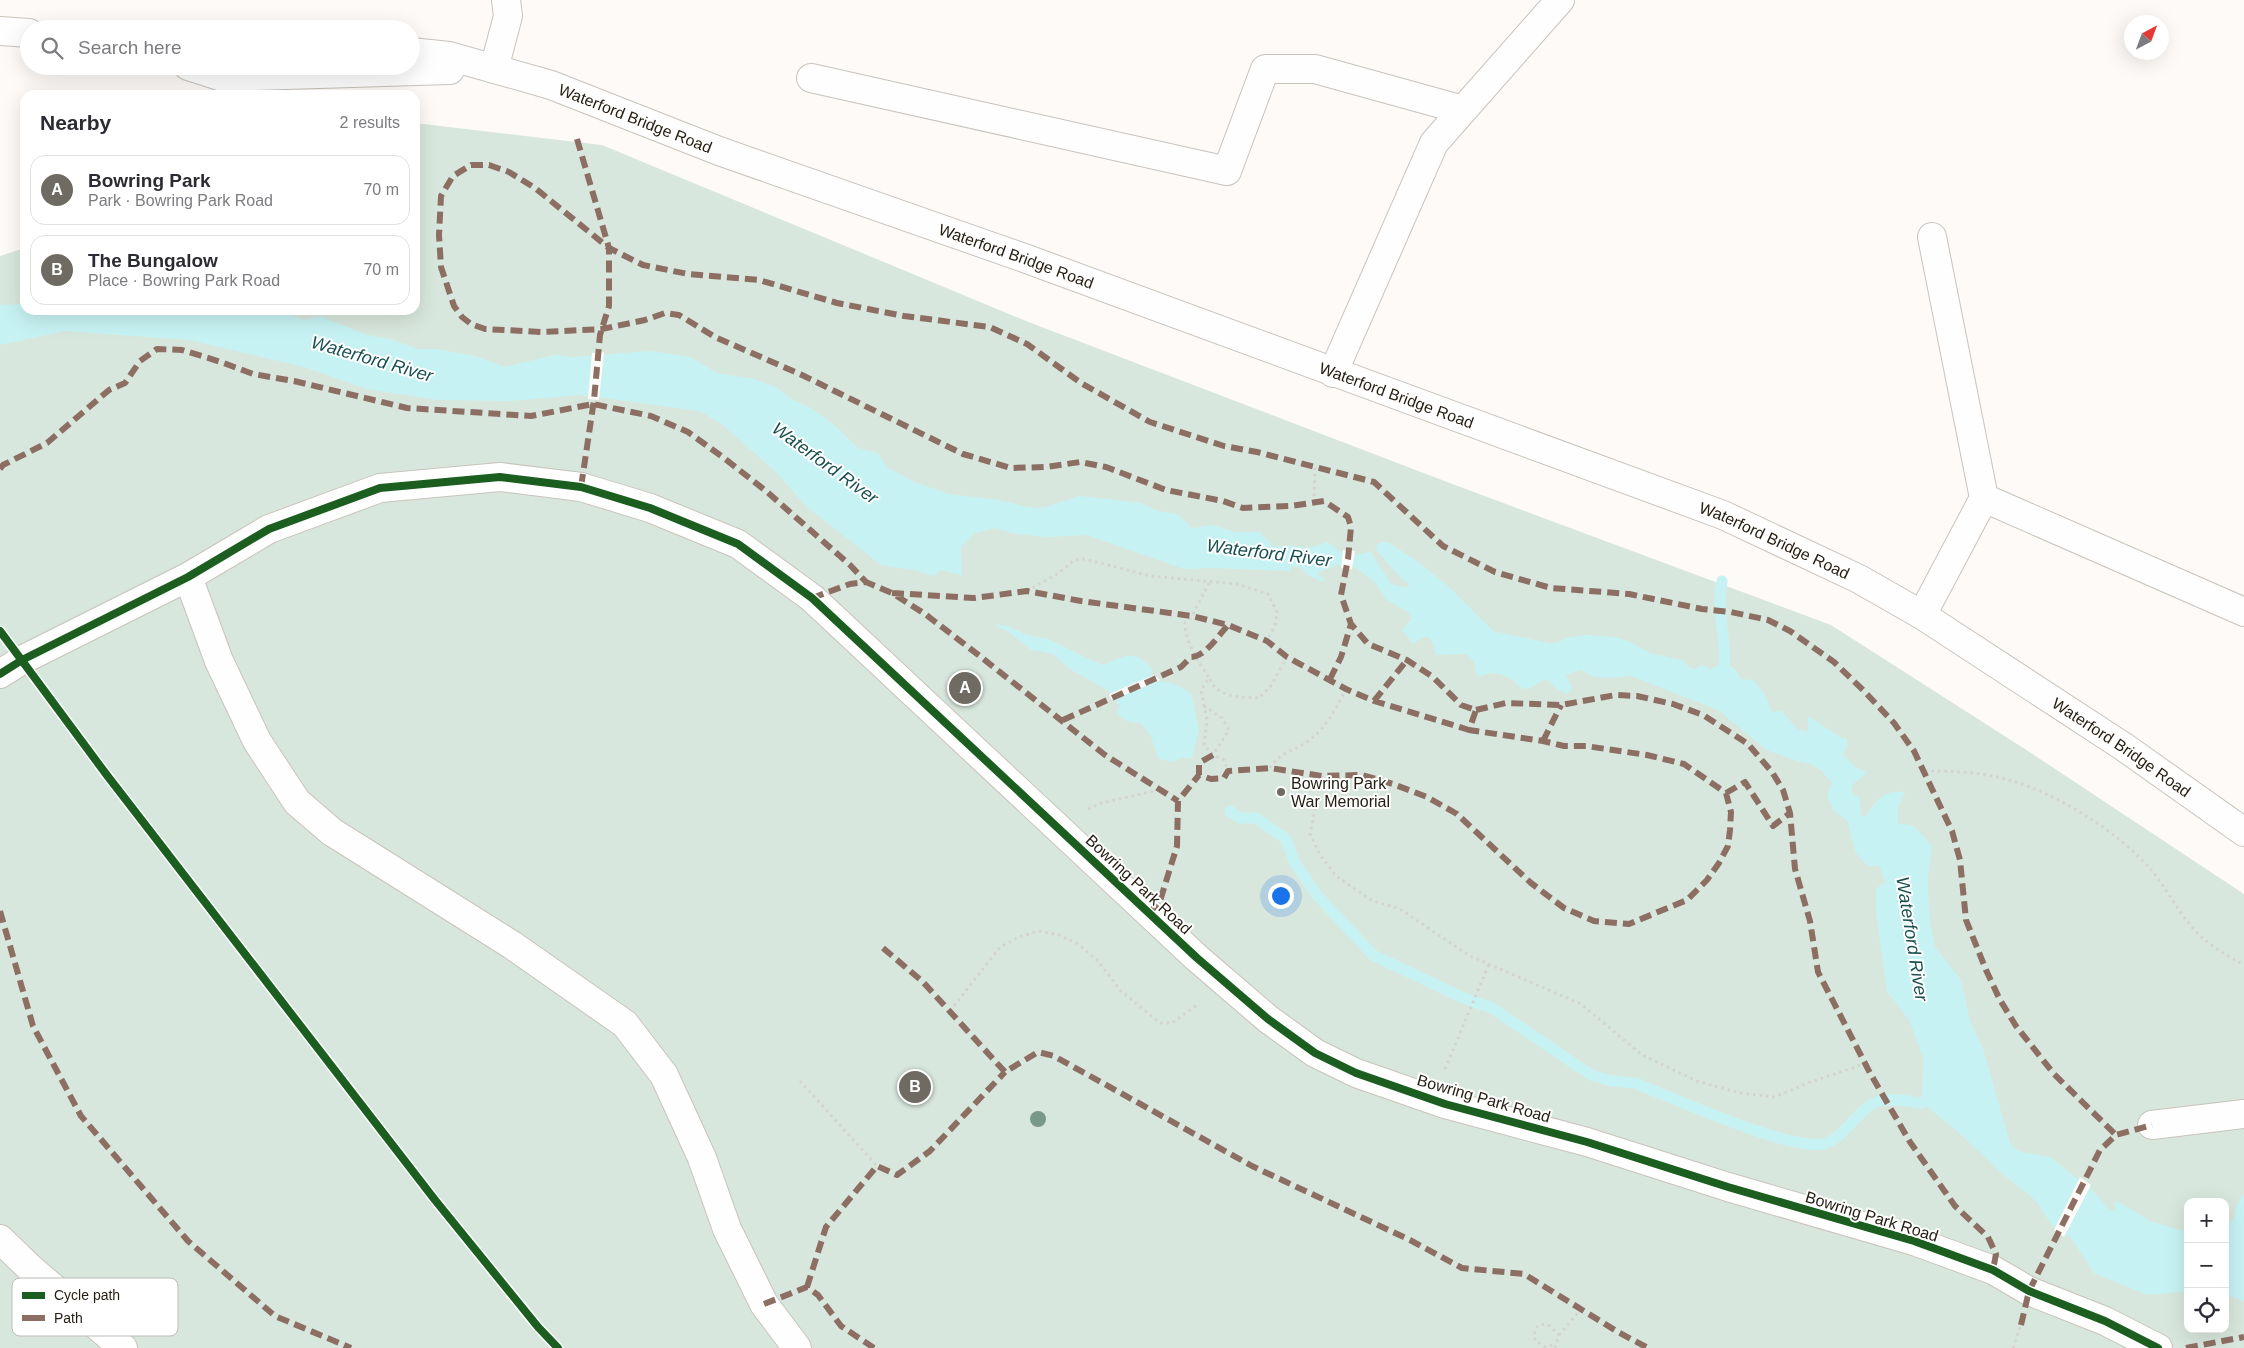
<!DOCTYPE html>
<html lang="en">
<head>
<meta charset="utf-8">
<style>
  body { margin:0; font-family:Arial,sans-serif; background:#f2f2f3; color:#2b2b33 }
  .controls { position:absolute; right:15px; bottom:15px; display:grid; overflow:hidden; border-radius:10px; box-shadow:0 5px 20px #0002 }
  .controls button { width:45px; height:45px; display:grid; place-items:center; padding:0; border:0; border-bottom:1px solid #e1e1e2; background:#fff; color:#2b2b33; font:25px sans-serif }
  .compass { position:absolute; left:2124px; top:15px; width:45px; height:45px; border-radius:50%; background:#fff; box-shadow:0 5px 20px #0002; rotate:41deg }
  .you { position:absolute; left:1280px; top:895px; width:18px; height:18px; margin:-12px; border:4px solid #fff; border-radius:50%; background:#1a73e8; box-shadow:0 0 0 8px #1a73e833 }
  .badge { display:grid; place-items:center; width:32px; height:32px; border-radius:50%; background:#6f6a62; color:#fff; font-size:16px; font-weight:700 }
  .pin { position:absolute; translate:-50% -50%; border:2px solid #fff; box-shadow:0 1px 5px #0006 }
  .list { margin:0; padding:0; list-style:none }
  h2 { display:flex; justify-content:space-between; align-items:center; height:65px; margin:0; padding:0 20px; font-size:21px }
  h2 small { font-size:16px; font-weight:400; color:#7c7c81 }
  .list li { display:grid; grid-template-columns:32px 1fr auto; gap:15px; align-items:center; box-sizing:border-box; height:70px; margin:0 10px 10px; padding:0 10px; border:1px solid #e1e1e2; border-radius:15px }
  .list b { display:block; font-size:19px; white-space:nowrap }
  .list p { margin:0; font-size:16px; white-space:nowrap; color:#7c7c81 }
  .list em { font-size:16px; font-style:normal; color:#7c7c81 }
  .icon { flex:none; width:28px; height:28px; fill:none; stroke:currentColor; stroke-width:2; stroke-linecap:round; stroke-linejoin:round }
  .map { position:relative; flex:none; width:2244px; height:1348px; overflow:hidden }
  .search { position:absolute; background:#fff; box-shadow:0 5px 20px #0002; left:20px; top:20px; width:400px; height:55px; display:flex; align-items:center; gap:12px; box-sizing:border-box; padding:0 18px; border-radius:28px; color:#7c7c81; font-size:19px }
  .panel { position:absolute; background:#fff; box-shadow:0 5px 20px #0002; left:20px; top:90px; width:400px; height:225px; border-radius:15px }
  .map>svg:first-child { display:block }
  .green { fill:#d8e7dd; fill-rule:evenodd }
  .water { fill:#c7f2f3 }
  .pier { fill:#fdfaf7 }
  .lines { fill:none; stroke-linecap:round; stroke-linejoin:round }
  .stream { stroke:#c7f2f3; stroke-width:11 }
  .minor-casing { stroke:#c8c3bc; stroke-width:30 }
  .major-casing { stroke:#c8c3bc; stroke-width:30 }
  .path { stroke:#d4d3d2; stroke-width:3; stroke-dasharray:2.5 4; stroke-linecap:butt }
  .minor { stroke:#fffefe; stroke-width:28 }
  .major { stroke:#fffefe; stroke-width:28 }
  .quiet { stroke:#8d6e63; stroke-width:6; stroke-dasharray:12 6; stroke-linecap:butt }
  .cycleway-casing { stroke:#fff; stroke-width:11 }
  .cycleway { stroke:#1b5e20; stroke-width:8 }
  .tree { fill:#78998a }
  .poi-dot { fill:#6f6a62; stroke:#fff; stroke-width:2 }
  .labels { text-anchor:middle; stroke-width:4; stroke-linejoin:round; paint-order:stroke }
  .street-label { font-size:16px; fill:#231c11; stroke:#fff }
  .poi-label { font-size:16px; fill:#231c11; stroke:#fff; text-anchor:start }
  .water-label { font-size:18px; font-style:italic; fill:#194f51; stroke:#fff }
  .key { fill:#fff; stroke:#bdbbb8; stroke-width:1 }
  .key-label { font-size:14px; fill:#231c11 }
</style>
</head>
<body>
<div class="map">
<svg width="2244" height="1348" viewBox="0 0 2244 1348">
  <rect width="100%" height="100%" fill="#fdfaf7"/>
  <path class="green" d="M415 123 602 145 1026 321 1455 485 1831 625 2028 751 2244 894V1348H0V256L25 248V310H415ZM2188 1202H2225V1329H2188Z"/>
  <path class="water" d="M25 304V310H276L305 320 320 316 364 334 394 340 417 349H436L475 356 505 367 555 355 573 357 650 351 690 357 717 373 754 379 776 387 791 399 811 408 833 424 858 448 878 453 888 468 912 481 949 494 1000 500 1026 507 1043 508 1079 496 1117 500 1140 503 1158 511 1177 514 1193 528 1211 525 1236 532H1260L1274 547 1289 545 1309 548 1328 542C1340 554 1354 558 1370 551L1391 584 1407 588 1410 584 1402 579 1377 551 1376 545 1383 542H1388L1421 564 1451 589 1493 631 1553 644 1570 637 1587 635 1615 637 1630 642 1650 653 1682 660 1690 668 1696 669 1701 665 1711 669 1726 661 1737 672 1741 679 1753 680 1764 693 1772 712 1782 711 1797 729 1808 732V716L1840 737 1847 739V746L1843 755 1854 766 1867 773 1853 784 1851 791 1855 796 1858 795 1860 800 1861 816 1865 817C1877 800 1883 790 1905 792L1898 807V823L1914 826 1932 846 1928 875V894L1930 921 1935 947 1961 980 1970 1021 1983 1049 2010 1143 2018 1151 2050 1157 2092 1190 2109 1209 2116 1211 2114 1205 2117 1201 2152 1222 2188 1232V1291L2148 1295 2094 1273 2072 1239 2052 1225 2035 1200 2005 1176 1956 1130 1922 1103 1923 1058 1910 1021 1887 991 1876 913V889L1885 882 1880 866H1868L1856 853 1847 820 1833 810 1827 795 1832 783 1822 771 1811 764 1800 762 1767 750 1718 710 1631 676 1609 678 1592 676 1580 670 1566 675 1572 688 1568 694 1557 689 1546 679 1528 689 1521 688C1511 676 1496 669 1481 676L1476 674 1474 662 1467 654 1436 655 1434 645 1429 637H1423L1413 644 1402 630 1411 620 1409 613 1386 599 1376 583 1355 567 1336 565 1317 573 1325 580 1323 582 1306 574 1302 568 1292 566 1290 571 1214 568 1184 569 1087 535 1048 537 1015 534 995 528 975 533 961 547 962 575 940 570 934 576 914 570 881 565 805 505 778 474 723 425 700 411 581 395 510 401 438 400 367 389 304 367 190 340 65 331 0 345V305Z
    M994 624 1007 626 1028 635 1048 639 1102 665C1124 657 1133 647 1152 669L1151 673C1156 685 1166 680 1176 685 1182 687 1186 691 1191 694L1199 730 1192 757 1188 759 1183 757 1171 762 1158 758 1151 736 1141 723C1131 723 1121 721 1117 711L1120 707 1109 691 1070 669 1053 654 1031 650 1010 633Z
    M2244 1193V1301L2225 1294V1225L2234 1219 2236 1207Z"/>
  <path class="pier" d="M604 352 599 400 588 399 592 353Z
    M1343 550 1355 551 1352 569 1341 568Z
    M1154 675 1160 680 1112 700 1109 694Z
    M2080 1177 2091 1185 2064 1237 2054 1230Z"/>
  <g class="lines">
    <path class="stream" d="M1722 581C1715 613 1729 644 1723 676
      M1230 811 1240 818H1256L1286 839 1295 863 1316 894 1373 955 1461 997 1492 1008 1591 1075 1611 1081 1635 1083C1671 1097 1790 1151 1823 1144 1847 1138 1857 1107 1880 1101 1892 1097 1910 1102 1922 1103"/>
    <defs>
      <path id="minor" d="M494 69 508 16 506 0
        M811 78 1227 171 1265 69H1315L1463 110
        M1333 373 1434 143 1560 0
        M1984 498 2244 612
        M188 577 219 661 257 741 297 802 332 832 512 945 625 1024 664 1075 702 1158 727 1229 764 1304 797 1348
        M1922 615 1984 498 1932 237
        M0 674 22 660 188 577 269 529 380 488 500 477 581 487 650 508 738 544 812 598 1197 958 1268 1019 1315 1053 1356 1073 1445 1104 1587 1142 1728 1187 1914 1241 1993 1270 2029 1291 2105 1321 2158 1348
        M2152 1125 2244 1114
        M0 1239 30 1268 123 1348"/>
      <g id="major">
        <path d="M0 31 29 33"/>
        <path id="s1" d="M411 52 449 56 551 85 719 151 1027 259 1723 515 1859 579 1922 615 2124 747 2244 832"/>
        <path d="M188 66 222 77 450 70"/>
      </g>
    </defs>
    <use href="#minor" class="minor-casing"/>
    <use href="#major" class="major-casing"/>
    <path class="path" d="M1314 496 1315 467
      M1209 583 1192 616 1185 623C1186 645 1198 660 1209 678L1201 690 1207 720 1204 745 1213 755 1224 760 1228 771
      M1027 591 1059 573 1074 560 1085 559 1150 576 1237 584 1268 594 1277 612 1275 625 1267 641
      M1210 679C1217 698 1242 697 1259 698L1270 687 1287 657
      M1204 706 1222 718 1229 730 1213 755
      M1270 768C1282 750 1296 751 1311 739 1327 727 1337 706 1346 689
      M1925 771C1953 771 1982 772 2009 780 2057 793 2120 833 2152 871 2170 893 2183 922 2205 940 2217 950 2231 958 2244 965
      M1322 776 1310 834 1320 855 1336 876 1371 900 1400 909 1470 956 1581 1004 1642 1055 1697 1081 1740 1093 1775 1097 1810 1082 1856 1067 1864 1062
      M1088 809 1102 803 1158 790
      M950 1011 1000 947 1019 937 1039 931 1059 935 1078 944 1098 961 1121 991 1160 1023H1172L1198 1004
      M1445 1069 1489 964
      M800 1081 877 1166
      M1559 1335 1582 1308
      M1555 1348 1559 1335 1550 1326 1541 1324C1534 1328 1534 1333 1535 1341L1546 1347 1555 1344
      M2013 1348 2021 1325"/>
    <use href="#minor" class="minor"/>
    <use href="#major" class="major"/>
    <path class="quiet" d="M577 139 609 248V306L600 335 594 400 581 487
      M0 469 3 465 47 443 109 390 125 383 140 361 157 349 182 350 221 362 253 374 294 381 407 408 531 416 593 404 651 416 688 432 724 458 766 491 850 565 866 582
      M892 593 974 598 1027 591 1081 601 1192 616 1228 625 1267 641 1287 657 1346 689 1374 701 1469 730
      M812 598 850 584 866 582 892 593 925 614 972 650 1105 755 1178 801
      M1330 679 1341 657 1351 624 1341 595 1348 559 1351 527 1348 517 1324 501 1291 506 1243 508 1223 501 1166 490 1106 467 1080 462 1046 467 1011 468 963 454 802 375 715 337 679 315 665 313 645 320 602 329 542 332 485 329 471 324 462 317 454 306 441 267 439 235 441 196 453 176 471 165H489L509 172 535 188 609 248 643 265 688 274 759 280 837 303 904 316 990 327 1027 344 1081 383 1150 422 1224 446 1257 452 1374 482 1443 546 1495 572 1551 588 1629 594 1702 609 1731 612 1768 620 1790 631 1834 662 1864 691 1894 723 1914 751 1952 831 1960 860 1966 920 1986 970 2000 1000 2016 1026 2054 1074 2116 1135
      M1374 701 1407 660
      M1476 710 1506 703 1561 705 1616 695 1637 696 1673 704 1703 715 1748 744 1772 772 1783 790 1790 813 1795 869 1810 921 1818 972 1870 1073 1910 1142 1955 1206 1988 1237 1996 1254 1993 1270
      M1063 720 1181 667 1191 657C1205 657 1219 635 1228 625
      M1543 741 1561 705
      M1213 755 1199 763V775L1211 779 1224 778 1228 771 1270 768 1322 776 1362 775 1393 784 1427 797 1457 814 1531 883 1564 908 1594 921 1629 924 1687 900 1707 880 1719 863 1728 846 1730 830 1731 812 1726 793 1684 764 1647 755 1586 746H1564L1543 741 1469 730 1476 710 1461 705 1433 677 1407 660 1368 644 1351 624
      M1726 793 1745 782 1773 826 1790 813
      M0 911 33 1026 81 1116 188 1241 275 1316 351 1348
      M1149 913 1160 901 1177 846 1178 801 1199 775
      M883 948 923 982 1005 1072 1038 1052 1054 1056 1252 1166 1410 1240 1462 1268 1524 1274 1618 1332 1648 1348
      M807 1287 826 1227 877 1166 897 1175 930 1151 1005 1072
      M764 1304 807 1287 818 1295 841 1326 874 1348
      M2021 1325 2029 1291 2100 1150 2116 1135 2152 1125
      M2186 1348 2244 1337"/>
    <defs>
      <path id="cycleway" d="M0 631 106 774 435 1200 538 1327 558 1348
        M0 674 22 660 188 577 269 529 380 488 500 477 581 487 650 508 738 544 812 598 1197 958 1268 1019 1315 1053 1356 1073 1445 1104 1587 1142 1728 1187 1914 1241 1993 1270 2029 1291 2105 1321 2158 1348"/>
    </defs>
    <use href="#cycleway" class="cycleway-casing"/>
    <use href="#cycleway" class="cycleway"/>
  </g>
  <circle class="tree" cx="1038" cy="1119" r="8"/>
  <circle class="poi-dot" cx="1281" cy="792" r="5"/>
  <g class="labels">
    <g class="street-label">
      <text dy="6" stroke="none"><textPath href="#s1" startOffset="235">Waterford Bridge Road</textPath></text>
      <text dy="6" stroke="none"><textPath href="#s1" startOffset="640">Waterford Bridge Road</textPath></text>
      <text dy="6" stroke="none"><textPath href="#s1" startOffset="1045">Waterford Bridge Road</textPath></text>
      <text dy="6" stroke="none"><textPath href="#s1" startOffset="1450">Waterford Bridge Road</textPath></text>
      <text dy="6" stroke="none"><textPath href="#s1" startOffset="1855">Waterford Bridge Road</textPath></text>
      <text transform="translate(1139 884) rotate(43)" y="6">Bowring Park Road</text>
      <text transform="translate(1484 1098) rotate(16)" y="6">Bowring Park Road</text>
      <text transform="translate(1872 1216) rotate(17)" y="6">Bowring Park Road</text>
    </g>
    <g class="poi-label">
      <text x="1291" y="789">Bowring Park<tspan x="1291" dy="18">War Memorial</tspan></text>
    </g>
    <g class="water-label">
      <text transform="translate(372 359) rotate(16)" y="6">Waterford River</text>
      <text transform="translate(825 463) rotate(36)" y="6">Waterford River</text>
      <text transform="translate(1269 553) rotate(7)" y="6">Waterford River</text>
      <text transform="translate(1912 939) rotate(81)" y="6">Waterford River</text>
    </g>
  </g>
  <rect x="12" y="1278" width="166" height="58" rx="8" class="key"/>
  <rect x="22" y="1292" width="23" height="7" fill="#1b5e20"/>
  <rect x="22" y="1315" width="23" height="6" fill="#8d6e63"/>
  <g class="key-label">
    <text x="54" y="1300">Cycle path</text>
    <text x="54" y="1323">Path</text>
  </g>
</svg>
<div class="controls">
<button>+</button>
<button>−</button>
<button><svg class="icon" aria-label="locate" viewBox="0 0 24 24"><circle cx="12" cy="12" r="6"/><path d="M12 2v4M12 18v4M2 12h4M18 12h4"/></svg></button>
</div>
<svg class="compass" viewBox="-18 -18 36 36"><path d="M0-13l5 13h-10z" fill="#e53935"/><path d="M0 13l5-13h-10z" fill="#7c7c81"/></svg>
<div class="you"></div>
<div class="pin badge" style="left:965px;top:688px">A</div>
<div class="pin badge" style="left:915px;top:1087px">B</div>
<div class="search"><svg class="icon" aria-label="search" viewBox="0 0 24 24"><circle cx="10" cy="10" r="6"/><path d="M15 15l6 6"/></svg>Search here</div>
<section class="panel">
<h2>Nearby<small>2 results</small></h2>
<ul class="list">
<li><span class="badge">A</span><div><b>Bowring Park</b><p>Park · Bowring Park Road</p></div><em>70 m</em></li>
<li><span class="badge">B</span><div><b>The Bungalow</b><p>Place · Bowring Park Road</p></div><em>70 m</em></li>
</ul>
</section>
</div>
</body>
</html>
